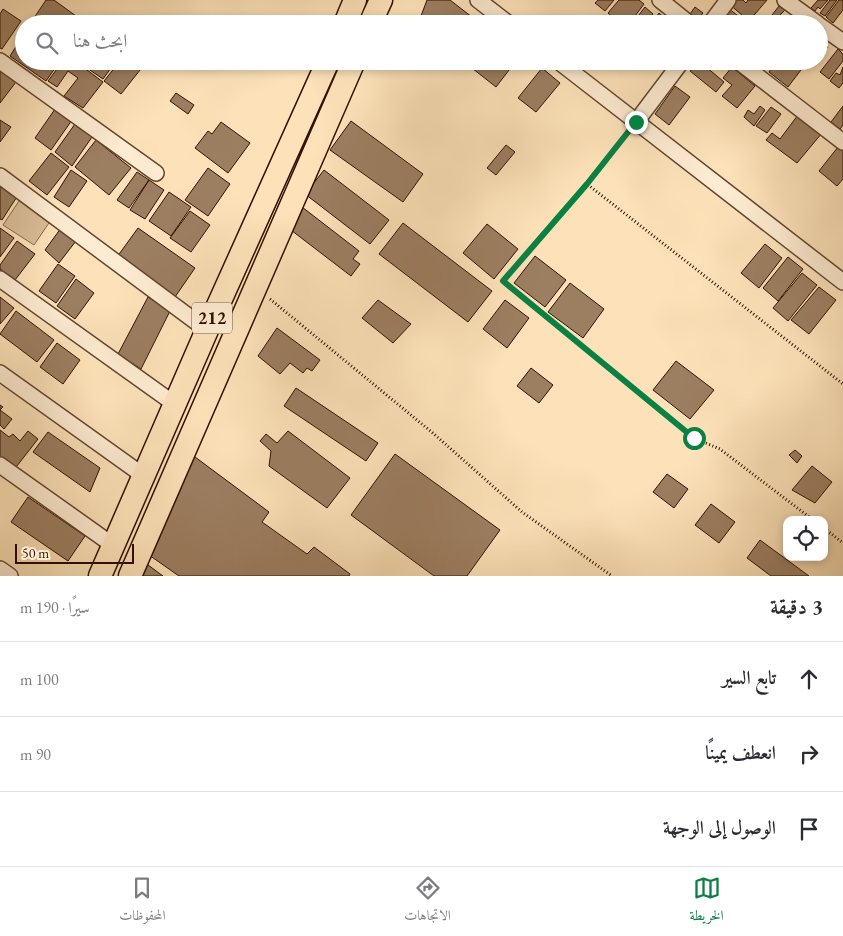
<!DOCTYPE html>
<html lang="ar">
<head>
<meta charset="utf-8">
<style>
  body { margin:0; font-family:"EB Garamond",Amiri,serif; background:#f7f7f7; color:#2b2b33; direction:rtl }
  .controls { position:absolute; right:15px; bottom:15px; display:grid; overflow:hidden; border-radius:10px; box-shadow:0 2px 8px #0003 }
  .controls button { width:45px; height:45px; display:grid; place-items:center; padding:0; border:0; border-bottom:1px solid #e1e1e2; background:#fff; color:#2b2b33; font:25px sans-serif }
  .scale { position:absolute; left:15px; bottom:12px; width:119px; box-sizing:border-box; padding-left:5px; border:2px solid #321102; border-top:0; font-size:14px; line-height:18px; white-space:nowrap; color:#321102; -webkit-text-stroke:4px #feecd2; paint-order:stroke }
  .stop { position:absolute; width:15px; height:15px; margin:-11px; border:4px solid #0b8043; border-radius:50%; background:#fff }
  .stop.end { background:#0b8043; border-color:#fff; box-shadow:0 1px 5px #0008 }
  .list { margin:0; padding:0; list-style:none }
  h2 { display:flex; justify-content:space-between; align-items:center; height:65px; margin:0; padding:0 20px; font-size:21px }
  h2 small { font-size:16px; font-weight:400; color:#7c7c81 }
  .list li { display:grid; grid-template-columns:32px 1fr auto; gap:15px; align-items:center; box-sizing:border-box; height:75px; padding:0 20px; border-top:1px solid #e1e1e2 }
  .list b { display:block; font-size:19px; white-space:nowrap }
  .list em { font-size:16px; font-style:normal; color:#7c7c81 }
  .icon { flex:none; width:28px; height:28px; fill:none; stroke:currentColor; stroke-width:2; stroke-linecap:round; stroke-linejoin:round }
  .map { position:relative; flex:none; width:843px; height:576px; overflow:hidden; direction:ltr }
  .search { position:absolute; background:#fff; box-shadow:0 2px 8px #0003; left:15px; right:15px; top:15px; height:55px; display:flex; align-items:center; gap:12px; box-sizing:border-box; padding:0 18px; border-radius:28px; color:#7c7c81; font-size:19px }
  .sheet { height:290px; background:#fff }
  nav { display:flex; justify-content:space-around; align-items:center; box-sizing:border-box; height:70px; border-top:1px solid #e1e1e2; background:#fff; font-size:14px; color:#7c7c81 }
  nav a { display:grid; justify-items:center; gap:2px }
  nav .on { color:#0b8043 }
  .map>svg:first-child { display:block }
  .green { fill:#dabe9a; stroke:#86684e }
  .building { fill:#9c7e61; stroke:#321102 }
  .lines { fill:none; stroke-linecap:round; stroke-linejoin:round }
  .minor-casing { stroke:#654530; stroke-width:18 }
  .primary-casing { stroke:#321102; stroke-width:25 }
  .path { stroke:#321102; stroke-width:3; stroke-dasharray:1 2.5; stroke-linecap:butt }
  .minor { stroke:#feecd2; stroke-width:15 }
  .primary { stroke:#fde2b9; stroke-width:22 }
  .route { stroke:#0b8043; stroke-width:6 }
  .labels { text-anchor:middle; stroke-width:5; stroke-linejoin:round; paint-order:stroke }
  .shield { fill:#feecd2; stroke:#6f5340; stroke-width:1 }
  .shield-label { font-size:18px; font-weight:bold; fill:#321102 }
</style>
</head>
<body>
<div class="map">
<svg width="843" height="576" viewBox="0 0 843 576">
  <rect width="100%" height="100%" fill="#fde2b9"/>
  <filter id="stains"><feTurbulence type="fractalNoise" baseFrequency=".004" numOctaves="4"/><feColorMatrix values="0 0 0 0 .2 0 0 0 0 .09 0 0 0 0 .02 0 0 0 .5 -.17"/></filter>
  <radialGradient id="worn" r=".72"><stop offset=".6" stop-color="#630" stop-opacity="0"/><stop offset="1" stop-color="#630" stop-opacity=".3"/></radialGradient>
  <path class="green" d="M23 195 53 217 34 245 3 225Z"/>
  <path class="building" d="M46 0H54L87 24H30Z
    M427 0H450L481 24H418Z
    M598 0H614L605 11 595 3Z
    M619 0H639L644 4 629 24H620L608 13Z
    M733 0H743L746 3 748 0H767L749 21 729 4Z
    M818 0H828L820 9 818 7 815 11 811 8Z
    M830 0H837L825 16 820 13Z
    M839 0H843V10L833 23 826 17Z
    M779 6 785 10 780 15 786 20 783 24H765Z
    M645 7 653 14 646 24H632Z
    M695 7 703 13 698 19 690 14Z
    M728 8 747 23 716 24Z
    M3 9 21 21 2 49 0 48V14Z
    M659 13 666 19 663 24H651Z
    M24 34V61H60L46 81 10 56Z
    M819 35 828 41 825 45 828 47 819 58Z
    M838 49 843 54V61L829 79 820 72Z
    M63 61H75L103 82 83 108 64 96 78 78 68 71 57 87 48 81Z
    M92 61H116L103 79 87 68Z
    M120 61H140L144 65 121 94 104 81Z
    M463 61H516L496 87Z
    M699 61 724 82 716 92 690 71Z
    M753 61H771L764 70Z
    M777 61H798L804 66 788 87 769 72Z
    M732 67 755 86 737 108 722 96 732 85 723 78Z
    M843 67V83L839 88 830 81 836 73 840 75Z
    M542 68 560 83 536 112 518 98Z
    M0 70 16 82 0 103Z
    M675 86 690 97 669 125 655 114Z
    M176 93 194 105 188 114 170 101Z
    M760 106 765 110 754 126 744 117 748 110 754 114Z
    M843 106V125L840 129 831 122Z
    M771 107 781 114 767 133 756 126Z
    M55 109 72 120 51 150 35 138Z
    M798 115 822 133 797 163 766 140 772 133 780 139Z
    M0 120 11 127 0 142Z
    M351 121 423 174 403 202 330 150Z
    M221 122 250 143 228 173 195 148 208 131 212 134Z
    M75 124 92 137 72 166 55 152Z
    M96 140 131 168 109 195 75 167Z
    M506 145 515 152 496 175 487 168Z
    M838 147 843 151V179L837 186 819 171Z
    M51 153 69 167 47 195 29 181Z
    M208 168 230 184 208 216 185 200Z
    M71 170 87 181 69 207 54 197Z
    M324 170 389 220 370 244 305 194Z
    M137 172 149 180 129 208 117 200Z
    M149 180 164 190 145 219 130 210Z
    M2 182 20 192 2 220 0 219V186Z
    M169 192 191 207 171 236 149 221Z
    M302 207 359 251 353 259 360 264 351 276 287 227Z
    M190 211 210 225 191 252 170 238Z
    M403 223 492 291 468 322 379 254Z
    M64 224 79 237 59 263 45 250Z
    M487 224 518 249 494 279 463 253Z
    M0 228 14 238 0 257Z
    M138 228 195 268 175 297 117 257Z
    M17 241 35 254 15 280 0 269V265Z
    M765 244 782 258 759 288 741 273Z
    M535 256 566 280 545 307 514 283Z
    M788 257 803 269 778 301 763 288Z
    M58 264 75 276 56 303 39 291Z
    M802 273 817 285 788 321 773 308Z
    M76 279 94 293 75 319 57 306Z
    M570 283 604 309 583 338 548 312Z
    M819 287 836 300 809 334 791 320Z
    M0 297 14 308 0 324Z
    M148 297 170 311 141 369 118 354Z
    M378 300 411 324 393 343 362 318Z
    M505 300 529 318 507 348 483 329Z
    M16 311 54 340 37 362 0 334Z
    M277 328 320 360 312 371 307 368 303 373 290 363 280 374 258 356Z
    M57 343 80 360 63 384 40 367Z
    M676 361 714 390 690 419 653 390Z
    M531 368 553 385 539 403 517 386Z
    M296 388 378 443 366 461 284 406Z
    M0 405 3 407 0 410 12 419 4 429 0 425Z
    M0 430 9 437 13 434 20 441 28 431 38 439 13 471 0 462Z
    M288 431 350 478 327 508 269 466 271 451 260 441 266 434 277 443Z
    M48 432 100 468 90 492 33 452Z
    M795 450 802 456 797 463 789 455Z
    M191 454 269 512 262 522 307 554 314 547 350 574 349 576H179L149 555Z
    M395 454 500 530 467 576H434L351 515Z
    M812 466 832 482 815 503 792 490Z
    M667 474 688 489 674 508 653 492Z
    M28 497 85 536 68 561 11 522Z
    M711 504 735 522 719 543 695 525Z
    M760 540 809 576H771L747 558Z
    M144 562 163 576H138Z"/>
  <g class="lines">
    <defs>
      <path id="minor" d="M478 0 509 24
        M660 0 690 24
        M785 0 818 24
        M710 24 728 0
        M819 25 843 42
        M0 61 156 173
        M558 61 843 282
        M738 61 843 142
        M636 122 682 61
        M0 176 207 330
        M0 279 176 405
        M0 373 144 476
        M0 465 114 546
        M0 569 10 576"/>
      <path id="primary" d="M345 24 355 0
        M370 24 381 0
        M100 576 207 330 328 61
        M130 576 354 61"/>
    </defs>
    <use href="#minor" class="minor-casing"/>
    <use href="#primary" class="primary-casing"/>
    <path class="path" d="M628 133 587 184 843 384
      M587 184 503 281 694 438 720 449 813 520
      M270 299 434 434 522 512 612 576
      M824 528 843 543"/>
    <use href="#minor" class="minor"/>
    <use href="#primary" class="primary"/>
  </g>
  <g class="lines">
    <path class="route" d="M636 122 587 184 503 281 694 438"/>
  </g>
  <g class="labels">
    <rect class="shield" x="192" y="302.5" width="40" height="31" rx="4"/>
    <g class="shield-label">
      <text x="212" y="324">212</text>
    </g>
  </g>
  <rect width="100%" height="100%" filter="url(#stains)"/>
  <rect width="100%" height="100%" fill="url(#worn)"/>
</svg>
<div class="controls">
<button><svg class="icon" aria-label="locate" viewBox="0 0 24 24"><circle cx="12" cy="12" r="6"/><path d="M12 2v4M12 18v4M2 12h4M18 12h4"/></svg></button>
</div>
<div class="scale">50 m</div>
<div class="stop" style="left:694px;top:438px"></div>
<div class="stop end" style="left:636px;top:122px"></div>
<div class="search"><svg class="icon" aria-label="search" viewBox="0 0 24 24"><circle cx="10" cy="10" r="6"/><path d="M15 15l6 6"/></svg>ابحث هنا</div>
</div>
<section class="sheet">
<h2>3 دقيقة<small>سيرًا · 190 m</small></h2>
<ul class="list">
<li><svg class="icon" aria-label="ahead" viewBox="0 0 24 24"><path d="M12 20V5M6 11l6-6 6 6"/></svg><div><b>تابع السير</b></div><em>100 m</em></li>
<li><svg class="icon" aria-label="right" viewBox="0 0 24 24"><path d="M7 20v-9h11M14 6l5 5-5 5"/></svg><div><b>انعطف يمينًا</b></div><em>90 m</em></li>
<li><svg class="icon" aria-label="arrive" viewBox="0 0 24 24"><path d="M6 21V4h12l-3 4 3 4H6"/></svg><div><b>الوصول إلى الوجهة</b></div></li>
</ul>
</section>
<nav>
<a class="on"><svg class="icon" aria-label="map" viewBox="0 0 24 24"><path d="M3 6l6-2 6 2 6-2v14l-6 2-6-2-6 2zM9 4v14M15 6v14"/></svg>الخريطة</a>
<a><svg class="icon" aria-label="directions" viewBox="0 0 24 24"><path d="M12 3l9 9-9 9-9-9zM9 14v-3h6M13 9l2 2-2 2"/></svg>الاتجاهات</a>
<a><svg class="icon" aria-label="saved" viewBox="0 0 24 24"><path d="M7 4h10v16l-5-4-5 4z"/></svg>المحفوظات</a>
</nav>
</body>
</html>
